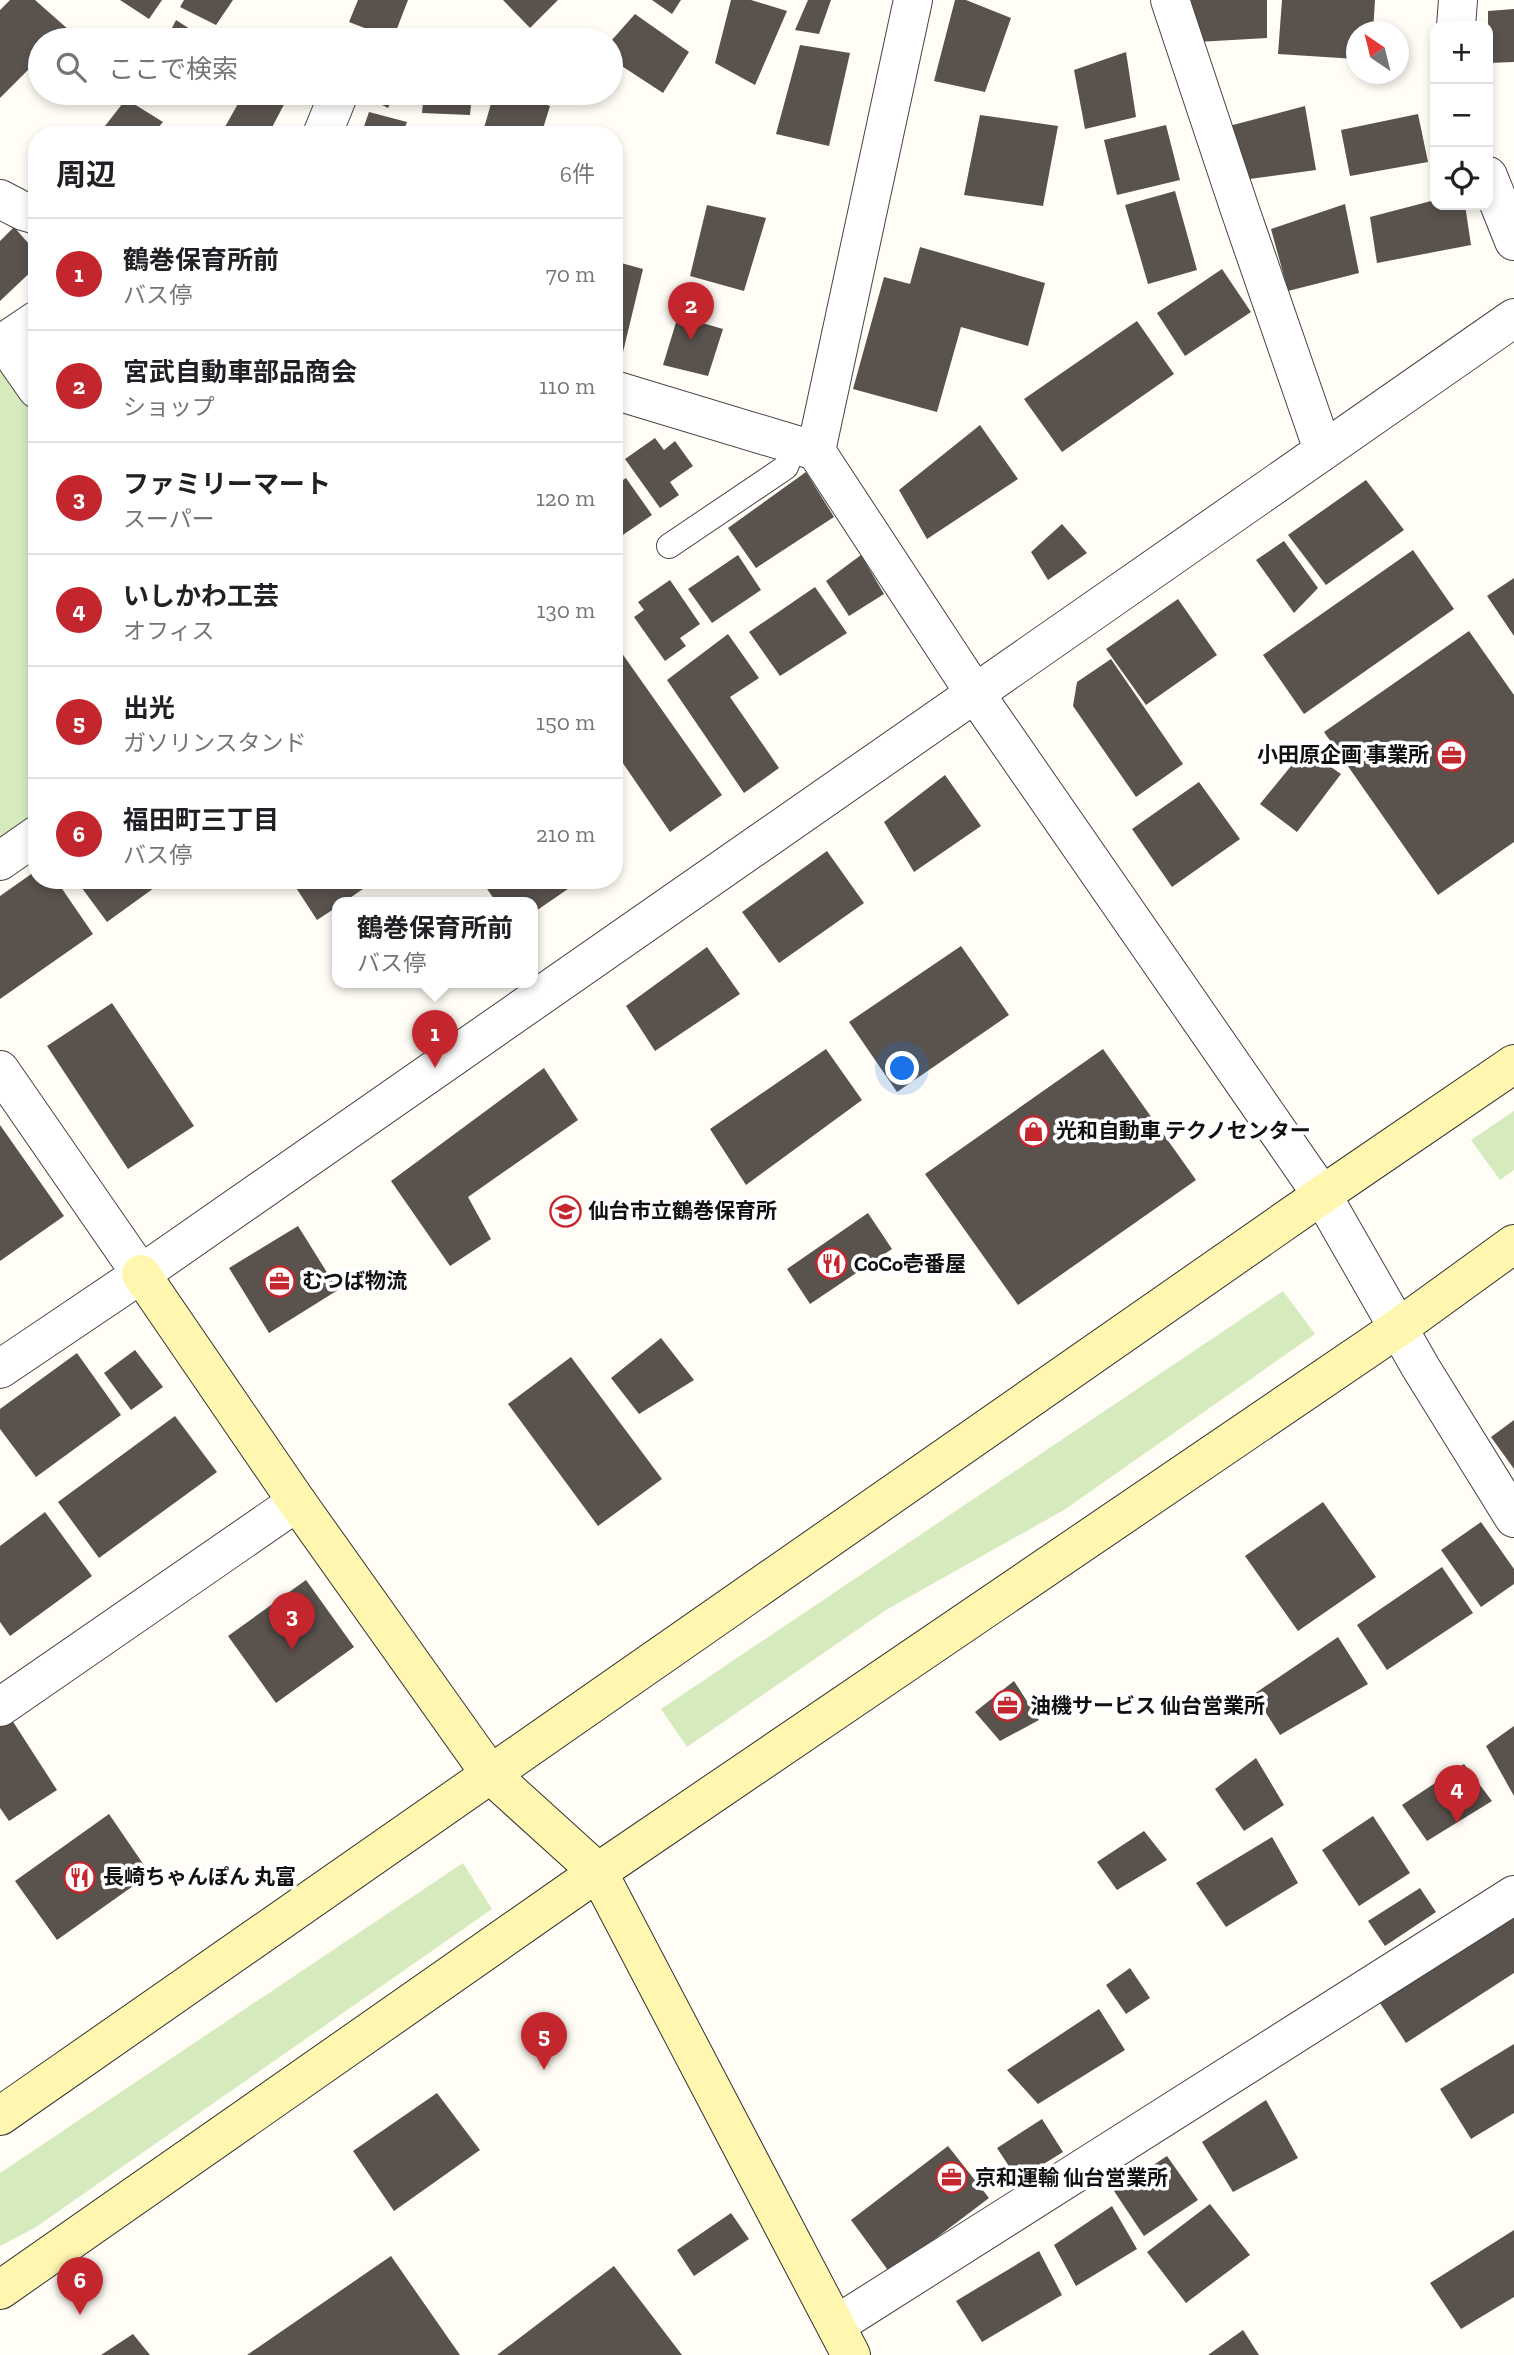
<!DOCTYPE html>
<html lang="ja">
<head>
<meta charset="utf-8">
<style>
  body { margin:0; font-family:"Zilla Slab","Noto Sans JP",serif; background:#f6f6f6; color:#202124 }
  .controls { position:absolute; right:21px; top:21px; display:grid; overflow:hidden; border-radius:14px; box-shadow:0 4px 10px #0003 }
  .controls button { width:63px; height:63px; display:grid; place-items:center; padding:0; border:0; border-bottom:2px solid #e0e0e0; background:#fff; color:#202124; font:35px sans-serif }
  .compass { position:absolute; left:1346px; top:21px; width:63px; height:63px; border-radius:50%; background:#fff; box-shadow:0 4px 10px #0003; rotate:325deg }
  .you { position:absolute; left:903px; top:1069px; width:24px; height:24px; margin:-18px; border:5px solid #fff; border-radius:50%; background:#1a73e8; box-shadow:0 0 0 10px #1a73e833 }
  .badge { display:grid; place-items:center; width:46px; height:46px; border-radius:50%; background:#c4262e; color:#fff; font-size:23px; font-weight:700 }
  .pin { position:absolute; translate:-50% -58px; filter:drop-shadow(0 2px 4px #0008) }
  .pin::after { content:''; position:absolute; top:37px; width:24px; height:21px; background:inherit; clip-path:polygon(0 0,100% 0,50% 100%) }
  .popup { position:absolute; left:332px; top:897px; width:206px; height:91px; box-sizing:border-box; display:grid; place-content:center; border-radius:14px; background:#fff; filter:drop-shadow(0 2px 5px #0005); font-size:23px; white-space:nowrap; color:#757577 }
  .popup b { font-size:26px; color:#202124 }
  .popup::after { content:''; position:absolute; left:50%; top:100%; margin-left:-14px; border:14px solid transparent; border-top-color:#fff }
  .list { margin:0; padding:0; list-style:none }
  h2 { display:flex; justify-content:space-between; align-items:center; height:91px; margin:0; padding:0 28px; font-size:30px }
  h2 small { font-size:23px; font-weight:400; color:#757577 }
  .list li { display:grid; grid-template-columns:46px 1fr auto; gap:21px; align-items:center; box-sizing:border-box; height:112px; padding:0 28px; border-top:2px solid #e0e0e0 }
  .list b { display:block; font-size:26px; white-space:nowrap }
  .list p { margin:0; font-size:23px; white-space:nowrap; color:#757577 }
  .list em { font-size:23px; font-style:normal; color:#757577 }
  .icon { flex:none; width:38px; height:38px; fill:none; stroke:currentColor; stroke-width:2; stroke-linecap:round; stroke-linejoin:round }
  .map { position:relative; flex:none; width:1514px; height:2355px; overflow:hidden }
  .search { position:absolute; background:#fff; box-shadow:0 4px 10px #0003; left:28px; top:28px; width:595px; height:77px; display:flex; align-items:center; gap:18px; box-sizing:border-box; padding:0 24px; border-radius:38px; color:#757577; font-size:26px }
  .panel { position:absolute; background:#fff; box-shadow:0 4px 10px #0003; left:28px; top:126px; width:595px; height:763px; border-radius:28px }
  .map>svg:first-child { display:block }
  .green { fill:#d5ebbd }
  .building { fill:#5a524d }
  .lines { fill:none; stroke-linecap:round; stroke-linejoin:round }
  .lane-casing { stroke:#444; stroke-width:26 }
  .street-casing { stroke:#444; stroke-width:40 }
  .secondary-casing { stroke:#333; stroke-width:40 }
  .lane { stroke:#fff; stroke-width:24 }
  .street { stroke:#fff; stroke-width:38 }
  .secondary { stroke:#fff6b0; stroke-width:38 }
  .labels { text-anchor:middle; stroke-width:7; stroke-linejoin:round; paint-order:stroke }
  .poi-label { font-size:21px; font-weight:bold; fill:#111; stroke:#fff; text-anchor:start }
</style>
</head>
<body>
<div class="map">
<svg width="1514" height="2355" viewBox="0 0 1514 2355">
  <rect width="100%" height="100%" fill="#fffdf5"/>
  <path class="green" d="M0 345 37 389V835L0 861Z
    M1514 1111V1170L1500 1180 1471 1140Z
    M1283 1291 1315 1334 1064 1510 886 1610 687 1747 661 1709Z
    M463 1863 492 1909 36 2227 0 2246V2173Z"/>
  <path class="building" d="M10 0H35L69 30 58 40H40V58L0 98V10Z
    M120 0H162L149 19Z
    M184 0H233L216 25 180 7Z
    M358 0H408L393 39 349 22Z
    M503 0H558L530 28Z
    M652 0H681L672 14Z
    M731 0H751L787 11 755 85 715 63Z
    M808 0H831L819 34 795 30Z
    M955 0H966L1011 18 985 92 934 81Z
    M1191 0H1267V38L1197 42Z
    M1282 0H1375L1373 32H1356V59L1278 54Z
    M1514 9V62L1488 63V11Z
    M635 14 689 52 663 93 611 59V41Z
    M176 20 207 40H166Z
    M433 29 479 33 478 40H431Z
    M800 45 850 53 829 146 776 134Z
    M1126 52 1136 117 1085 129 1074 70Z
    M158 93H185L177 105Z
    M244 93H290L268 135 221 134Z
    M358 93H395L388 108Z
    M424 93H472L470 115 422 113Z
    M494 93H514L550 106 541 135H482Z
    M126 99 163 122 152 135H98Z
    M1305 106 1316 170 1242 180 1229 126Z
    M369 112 407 122 402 135H361Z
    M1418 114 1428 162 1350 176 1341 130Z
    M980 115 1058 126 1043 206 964 195Z
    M1166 125 1180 180 1117 195 1104 140Z
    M614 182 622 184 616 221H614Z
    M1175 191 1197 270 1148 284 1125 205Z
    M1435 200V205H1465L1471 245 1377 263 1370 217Z
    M1345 204 1359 273 1288 291 1271 229Z
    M707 205 766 218 744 291 690 276Z
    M14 227 37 253V266L0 301V241Z
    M920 247 1045 283 1028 346 961 327 937 412 853 389 884 277 910 284Z
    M614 261 643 269 623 352 614 349Z
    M1222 269 1251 312 1185 356 1157 313Z
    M678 316 723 329 708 376 663 365Z
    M1137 321 1174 374 1062 452 1024 399Z
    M980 425 1018 479 927 539 899 490Z
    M655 438 664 450 675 441 693 466 670 482 679 495 660 508 625 459Z
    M806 472 834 517 756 568 728 528Z
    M626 478 652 515 614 541V486Z
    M1366 480 1404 530 1326 585 1288 535Z
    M1062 524 1087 553 1048 580 1031 552Z
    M1284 541 1318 588 1294 613 1256 560Z
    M1413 550 1454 609 1304 714 1263 655Z
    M738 555 761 590 712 623 688 589Z
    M861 555 884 594 849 616 826 581Z
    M1514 578V636L1487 596Z
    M670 580 700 624 680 638 686 646 665 661 634 617 644 610 638 602Z
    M815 587 847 633 780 676 749 632Z
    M1178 599 1217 655 1146 705 1106 649Z
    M1469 631 1514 695V842L1438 895 1324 732Z
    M728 634 759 678 730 697 779 768 744 793 667 680Z
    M614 642 722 795 670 832 618 756 614 759Z
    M1111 659 1183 764 1136 797 1073 706 1077 682Z
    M1305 749 1341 774 1297 832 1260 804Z
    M945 775 981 826 914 872 884 822Z
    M1199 782 1240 839 1172 887 1132 829Z
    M827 851 864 903 779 963 742 912Z
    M37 870V880H56L93 934 0 999V896Z
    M76 880H165L107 922Z
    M291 880H376L344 902H337V907L317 920Z
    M481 880H577L578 882 533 913V902H496Z
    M961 946 1009 1015 897 1092 849 1022Z
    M707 947 740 994 655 1051 626 1006Z
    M112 1003 194 1126 128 1169 47 1046Z
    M826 1049 862 1100 746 1185 710 1129Z
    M1103 1049 1196 1180 1018 1305 925 1174Z
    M544 1068 578 1120 468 1197 491 1239 450 1266 391 1181Z
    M0 1125 64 1216 0 1261Z
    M868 1213 892 1249 810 1304 787 1269Z
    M298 1226 338 1290 269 1333 229 1268Z
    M661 1338 694 1380 639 1414 611 1378Z
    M135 1350 163 1387 131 1410 104 1373Z
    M77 1353 121 1415 36 1477 0 1429V1409Z
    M571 1357 662 1479 598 1526 508 1404Z
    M175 1416 217 1472 99 1558 58 1502Z
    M1514 1420V1469L1491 1437Z
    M1323 1502 1376 1577 1298 1631 1245 1556Z
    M45 1512 92 1576 10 1636 0 1622V1546Z
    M1481 1522 1514 1569V1584L1481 1607 1441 1550Z
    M1442 1567 1473 1613 1387 1670 1357 1625Z
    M306 1580 354 1647 276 1703 228 1636Z
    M1338 1637 1368 1684 1280 1735 1254 1694Z
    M1014 1681 1039 1720 1000 1741 975 1712Z
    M10 1717 57 1790 9 1821 0 1808V1724Z
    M1514 1726V1796L1486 1746Z
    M1256 1758 1284 1805 1244 1831 1215 1789Z
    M1464 1764 1492 1801 1427 1841 1402 1805Z
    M109 1814 150 1874 57 1940 15 1881Z
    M1373 1816 1410 1873 1359 1906 1322 1850Z
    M1144 1831 1167 1860 1117 1890 1097 1862Z
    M1272 1837 1298 1883 1226 1927 1196 1883Z
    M1420 1888 1436 1912 1385 1946 1368 1921Z
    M1514 1911V1973L1406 2043 1378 2000Z
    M1130 1968 1150 1998 1126 2014 1106 1985Z
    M1099 2009 1125 2050 1038 2104 1007 2070Z
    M1514 2044V2113L1471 2139 1440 2089Z
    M437 2093 480 2150 394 2211 353 2151Z
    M1266 2100 1298 2158 1233 2192 1202 2142Z
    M1042 2119 1063 2152 1018 2180 997 2148Z
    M948 2146 989 2198 890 2273 851 2220Z
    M1167 2156 1198 2200 1144 2236 1114 2191Z
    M1210 2204 1250 2255 1186 2303 1147 2252Z
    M1112 2206 1137 2249 1076 2286 1054 2245Z
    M731 2213 749 2239 694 2276 677 2250Z
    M1514 2230V2297L1461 2329 1430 2283Z
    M1039 2251 1062 2295 982 2342 956 2301Z
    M391 2256 460 2355H247Z
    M614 2266 682 2355H497Z
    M1243 2330 1259 2355H1208Z
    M133 2334 150 2355H101Z"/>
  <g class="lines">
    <defs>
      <path id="lane" d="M669 546 786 467 795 444"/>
      <path id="street" d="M1170 0 1240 210 1323 450
        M1456 26 1458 0
        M322 135 339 93
        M1488 176 1514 241
        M0 199 23 211 37 215
        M4 342 37 389
        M0 345 37 320
        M614 390 816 451 974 692 1322 1195 1421 1368 1514 1518
        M816 451 913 0
        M0 861 37 835
        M0 1070 141 1274
        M0 1369 141 1274 1514 318
        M0 1707 297 1502
        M836 2325 1514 1895"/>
      <path id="secondary" d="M141 1274 297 1502 491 1775 598 1872 851 2355
        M0 2116 1322 1195 1514 1064
        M0 2290 598 1872 1398 1328 1514 1244"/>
    </defs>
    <use href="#lane" class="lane-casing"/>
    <use href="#street" class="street-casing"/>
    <use href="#secondary" class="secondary-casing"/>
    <use href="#lane" class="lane"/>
    <use href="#street" class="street"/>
    <use href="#secondary" class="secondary"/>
  </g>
  <defs>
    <symbol id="office-ring" viewBox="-11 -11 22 22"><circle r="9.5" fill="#fff" stroke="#c4262e" stroke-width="1.5"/><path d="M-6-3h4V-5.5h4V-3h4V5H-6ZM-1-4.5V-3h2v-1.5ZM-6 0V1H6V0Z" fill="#c4262e"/></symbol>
    <symbol id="shop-ring" viewBox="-11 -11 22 22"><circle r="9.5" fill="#fff" stroke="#c4262e" stroke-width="1.5"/><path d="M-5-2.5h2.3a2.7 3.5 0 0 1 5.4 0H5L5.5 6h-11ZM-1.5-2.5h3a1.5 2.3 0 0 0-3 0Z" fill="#c4262e"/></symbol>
    <symbol id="school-ring" viewBox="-11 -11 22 22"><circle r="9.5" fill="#fff" stroke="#c4262e" stroke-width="1.5"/><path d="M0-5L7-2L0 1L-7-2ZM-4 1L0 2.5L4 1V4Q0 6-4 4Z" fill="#c4262e"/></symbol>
    <symbol id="restaurant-ring" viewBox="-11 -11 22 22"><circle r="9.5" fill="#fff" stroke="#c4262e" stroke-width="1.5"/><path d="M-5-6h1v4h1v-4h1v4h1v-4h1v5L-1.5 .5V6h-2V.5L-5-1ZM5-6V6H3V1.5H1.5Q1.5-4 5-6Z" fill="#c4262e"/></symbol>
  </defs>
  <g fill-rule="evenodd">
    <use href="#office-ring" x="1434" y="738" width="35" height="35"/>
    <use href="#shop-ring" x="1016" y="1114" width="35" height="35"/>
    <use href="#school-ring" x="548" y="1194" width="35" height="35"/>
    <use href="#restaurant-ring" x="814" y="1246" width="35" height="35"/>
    <use href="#office-ring" x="262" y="1264" width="35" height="35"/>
    <use href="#office-ring" x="990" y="1688" width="35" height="35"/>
    <use href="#restaurant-ring" x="62" y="1860" width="35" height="35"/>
    <use href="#office-ring" x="934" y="2160" width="35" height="35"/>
  </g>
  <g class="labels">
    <g class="poi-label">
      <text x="1429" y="762" text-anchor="end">小田原企画 事業所</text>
      <text x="1056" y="1138">光和自動車 テクノセンター</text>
      <text x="588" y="1218">仙台市立鶴巻保育所</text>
      <text x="854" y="1271">CoCo壱番屋</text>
      <text x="302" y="1288">むつば物流</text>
      <text x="1030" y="1713">油機サービス 仙台営業所</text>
      <text x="103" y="1884">長崎ちゃんぽん 丸富</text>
      <text x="975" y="2185">京和運輸 仙台営業所</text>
    </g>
  </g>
</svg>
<div class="controls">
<button>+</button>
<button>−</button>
<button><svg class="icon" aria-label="locate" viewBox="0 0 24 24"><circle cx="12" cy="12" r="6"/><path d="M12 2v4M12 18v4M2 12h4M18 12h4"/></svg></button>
</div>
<svg class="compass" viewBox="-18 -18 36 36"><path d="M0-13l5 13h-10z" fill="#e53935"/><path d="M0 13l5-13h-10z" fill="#757577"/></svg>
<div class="you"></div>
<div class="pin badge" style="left:435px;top:1068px">1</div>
<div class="popup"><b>鶴巻保育所前</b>バス停</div>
<div class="pin badge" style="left:691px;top:340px">2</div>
<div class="pin badge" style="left:292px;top:1650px">3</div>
<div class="pin badge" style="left:1457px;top:1823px">4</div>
<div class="pin badge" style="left:544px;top:2070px">5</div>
<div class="pin badge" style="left:80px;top:2315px">6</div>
<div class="search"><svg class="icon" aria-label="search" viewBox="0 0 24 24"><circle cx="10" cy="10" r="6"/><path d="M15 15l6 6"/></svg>ここで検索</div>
<section class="panel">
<h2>周辺<small>6件</small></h2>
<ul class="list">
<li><span class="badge">1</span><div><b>鶴巻保育所前</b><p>バス停</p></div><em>70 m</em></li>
<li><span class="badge">2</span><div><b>宮武自動車部品商会</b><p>ショップ</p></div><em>110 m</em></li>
<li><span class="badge">3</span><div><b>ファミリーマート</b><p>スーパー</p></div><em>120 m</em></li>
<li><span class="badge">4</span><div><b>いしかわ工芸</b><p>オフィス</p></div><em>130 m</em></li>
<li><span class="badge">5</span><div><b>出光</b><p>ガソリンスタンド</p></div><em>150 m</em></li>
<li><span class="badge">6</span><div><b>福田町三丁目</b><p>バス停</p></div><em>210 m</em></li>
</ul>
</section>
</div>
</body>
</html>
